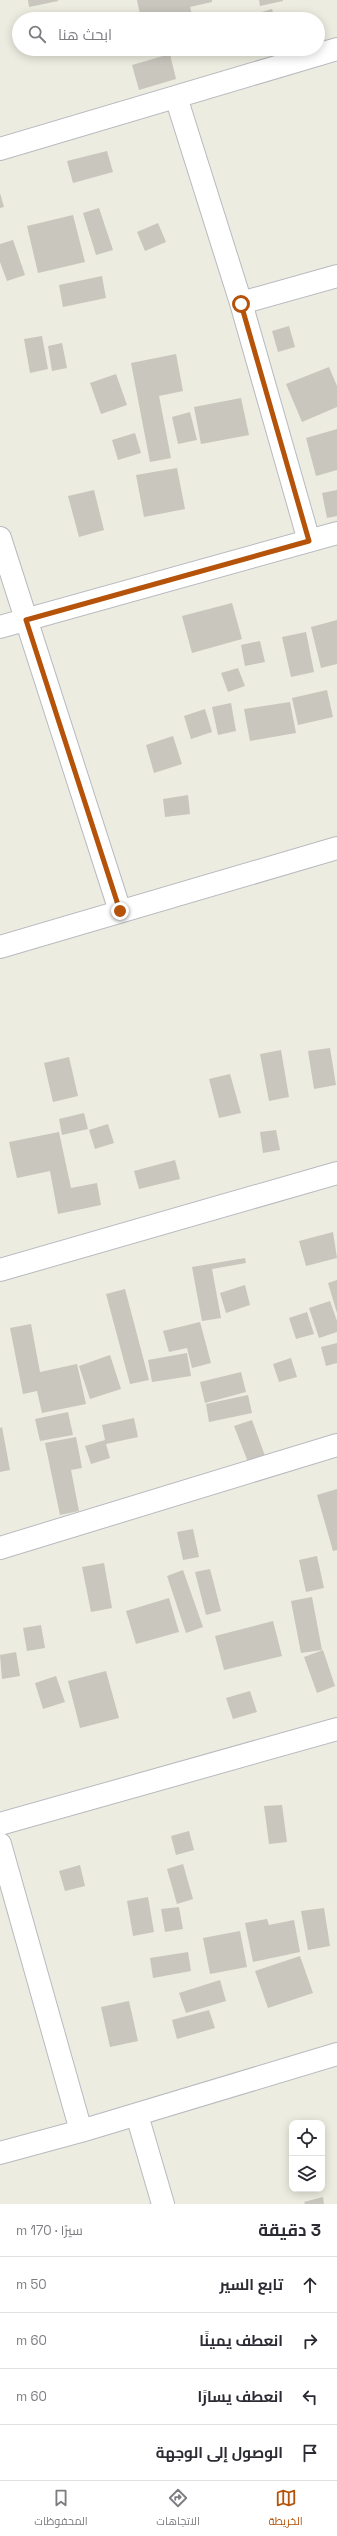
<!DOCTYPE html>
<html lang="ar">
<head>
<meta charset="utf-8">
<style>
  body { margin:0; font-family:"Space Grotesk",Cairo,sans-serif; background:#f7f7f7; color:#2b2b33; direction:rtl }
  .controls { position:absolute; right:12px; bottom:12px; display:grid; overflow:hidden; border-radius:8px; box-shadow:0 2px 10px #0003 }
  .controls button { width:36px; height:36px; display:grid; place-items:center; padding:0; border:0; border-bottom:1px solid #e1e1e2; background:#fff; color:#2b2b33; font:20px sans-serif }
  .stop { position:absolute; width:12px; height:12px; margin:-9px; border:3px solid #b45309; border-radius:50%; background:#fff }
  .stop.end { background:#b45309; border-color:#fff; box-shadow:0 1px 4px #0008 }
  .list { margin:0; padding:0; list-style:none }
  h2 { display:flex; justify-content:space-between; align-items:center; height:52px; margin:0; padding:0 16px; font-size:17px }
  h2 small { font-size:13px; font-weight:400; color:#7c7c81 }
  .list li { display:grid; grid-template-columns:26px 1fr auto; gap:12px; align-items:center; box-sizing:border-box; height:56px; padding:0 16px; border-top:1px solid #e1e1e2 }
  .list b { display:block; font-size:15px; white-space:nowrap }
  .list em { font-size:13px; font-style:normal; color:#7c7c81 }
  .icon { flex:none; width:22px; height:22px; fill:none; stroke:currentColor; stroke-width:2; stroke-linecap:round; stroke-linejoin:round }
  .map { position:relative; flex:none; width:337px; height:2204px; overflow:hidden; direction:ltr }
  .search { position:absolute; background:#fff; box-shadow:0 2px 10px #0003; left:12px; right:12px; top:12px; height:44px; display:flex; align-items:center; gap:10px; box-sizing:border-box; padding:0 14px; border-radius:22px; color:#7c7c81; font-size:15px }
  .sheet { height:276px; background:#fff }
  nav { display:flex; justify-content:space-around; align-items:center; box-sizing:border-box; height:56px; border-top:1px solid #e1e1e2; background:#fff; font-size:11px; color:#7c7c81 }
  nav a { display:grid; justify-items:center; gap:2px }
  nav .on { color:#b45309 }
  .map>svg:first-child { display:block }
  .building { fill:#c8c6bd }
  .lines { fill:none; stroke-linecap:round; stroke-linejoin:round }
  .minor-casing { stroke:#b8bac0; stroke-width:24 }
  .minor { stroke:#fff; stroke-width:22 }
  .route { stroke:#b45309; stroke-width:5 }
</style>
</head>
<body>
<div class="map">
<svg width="337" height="2204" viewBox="0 0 337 2204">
  <rect width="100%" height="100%" fill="#edece0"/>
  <path class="building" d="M28 0H58V1L29 7Z
    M137 0H212V2L190 7 193 19H141Z
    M259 0H283V1L260 6Z
    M272 9 275 19H259L258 13Z
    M170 54 176 79 139 90 132 65Z
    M107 151 113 172 73 183 67 161Z
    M0 193 4 207 0 208Z
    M99 208 113 250 96 255 83 213Z
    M73 215 85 262 38 273 27 226Z
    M158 223 166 242 145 251 137 232Z
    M13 240 25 275 7 281 0 262V244Z
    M102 276 106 298 63 307 59 285Z
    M289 326 295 347 278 352 272 331Z
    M42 336 48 369 30 373 24 339Z
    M62 343 67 368 52 371 48 346Z
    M176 354 183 391 159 396 171 458 150 462 131 363Z
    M329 367 337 386V407L302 422 286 384Z
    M116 374 127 405 101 414 90 383Z
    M241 398 249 435 201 444 194 407Z
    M190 412 197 440 178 444 172 417Z
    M337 429V470L316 476 306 438Z
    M135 433 141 453 118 460 112 440Z
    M177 468 185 509 144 517 136 475Z
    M94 490 104 530 79 537 68 496Z
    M337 490V516L327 518 322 493Z
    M232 603 242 639 192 653 182 616Z
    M337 620V664L321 668 311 627Z
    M306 632 314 672 291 677 282 637Z
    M260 641 265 662 245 666 241 645Z
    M238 668 245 686 228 692 221 673Z
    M327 690 333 717 298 725 292 698Z
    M290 702 296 733 250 741 244 709Z
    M231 703 236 731 218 735 212 707Z
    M205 709 212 732 191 739 184 716Z
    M173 736 182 764 154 773 146 745Z
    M188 795 190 814 165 817 163 799Z
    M330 1048 336 1085 314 1089 308 1051Z
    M281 1050 289 1097 269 1101 260 1054Z
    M69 1057 78 1096 53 1102 44 1063Z
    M230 1074 241 1113 219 1118 209 1079Z
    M84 1113 88 1129 62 1135 59 1119Z
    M108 1124 114 1143 95 1149 89 1130Z
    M276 1130 280 1150 263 1153 260 1132Z
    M59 1132 71 1188 97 1183 101 1205 58 1214 50 1171 17 1178 9 1142Z
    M175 1160 180 1179 139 1189 134 1171Z
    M333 1232 337 1258 306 1266 299 1241Z
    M245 1258 246 1263 212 1269 221 1318 202 1321 192 1267Z
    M337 1280V1313L328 1283Z
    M245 1285 250 1305 226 1313 220 1293Z
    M125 1289 149 1380 130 1384 106 1294Z
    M330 1301 337 1321V1332L319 1338 309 1308Z
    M307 1312 314 1334 296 1339 289 1318Z
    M200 1322 211 1363 192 1368 187 1348 169 1352 163 1331Z
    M31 1324 40 1372 77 1364 86 1404 42 1413 37 1391 23 1394 10 1328Z
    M337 1343V1363L326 1366 321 1347Z
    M187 1353 191 1376 152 1382 148 1360Z
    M110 1355 121 1389 90 1399 79 1366Z
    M291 1358 297 1377 279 1382 273 1364Z
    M241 1372 246 1392 205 1403 200 1382Z
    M248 1395 252 1413 209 1422 206 1404Z
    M68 1412 73 1435 40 1441 35 1419Z
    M134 1418 138 1437 106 1444 110 1458 91 1464 85 1446 105 1440 102 1425Z
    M252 1420 265 1456 248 1462 234 1426Z
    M2 1427 10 1470 0 1472V1428Z
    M76 1437 82 1468 71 1470 79 1511 60 1515 45 1443Z
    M337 1489V1550L333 1551 317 1495Z
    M193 1529 199 1557 183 1560 177 1532Z
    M317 1556 324 1588 306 1592 299 1560Z
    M104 1563 112 1608 91 1612 82 1567Z
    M210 1569 221 1611 206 1615 195 1572Z
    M183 1570 203 1627 186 1633 167 1576Z
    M312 1597 322 1650 301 1653 291 1601Z
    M169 1598 179 1632 136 1644 126 1611Z
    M273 1621 282 1656 224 1670 215 1636Z
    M41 1625 45 1648 27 1651 23 1628Z
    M323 1650 335 1686 317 1693 304 1657Z
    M16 1652 20 1676 2 1679 0 1655Z
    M106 1671 119 1718 80 1728 68 1681Z
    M56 1676 65 1702 43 1709 35 1683Z
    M250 1691 257 1712 233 1719 226 1698Z
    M282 1805 287 1842 269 1844 264 1806Z
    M189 1831 194 1850 176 1855 171 1836Z
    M183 1864 193 1899 177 1904 167 1869Z
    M80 1865 85 1886 65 1891 59 1871Z
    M148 1897 154 1932 133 1936 127 1901Z
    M179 1907 183 1929 165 1932 161 1909Z
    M324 1908 330 1946 308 1950 301 1911Z
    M267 1919 269 1925 294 1920 300 1952 253 1962 245 1923Z
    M240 1931 247 1967 210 1974 203 1938Z
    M188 1952 191 1971 153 1978 150 1958Z
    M300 1956 313 1993 268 2008 255 1971Z
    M220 1980 226 2001 186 2013 179 1993Z
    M129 2001 138 2041 110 2047 101 2007Z
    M209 2010 215 2028 177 2039 172 2020Z
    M323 2197 324 2204H305L304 2202Z"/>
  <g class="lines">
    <defs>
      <path id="minor" d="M176 97 241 303 309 541
        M0 149 337 49
        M241 303 337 276
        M0 538 120 911
        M0 627 337 533
        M0 947 337 848
        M0 1270 337 1173
        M0 1548 337 1445
        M0 1824 337 1729
        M0 1844 81 2131
        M137 2115 163 2204
        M0 2153 81 2131 337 2054"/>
    </defs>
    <use href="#minor" class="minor-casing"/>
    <use href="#minor" class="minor"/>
  </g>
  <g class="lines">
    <path class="route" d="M120 911 26 620 309 541 241 304"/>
  </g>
</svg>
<div class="controls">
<button><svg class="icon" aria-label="locate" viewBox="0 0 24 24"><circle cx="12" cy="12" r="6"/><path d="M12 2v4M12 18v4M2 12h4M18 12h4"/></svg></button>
<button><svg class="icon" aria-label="layers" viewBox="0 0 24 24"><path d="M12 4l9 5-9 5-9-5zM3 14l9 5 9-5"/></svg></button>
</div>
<div class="stop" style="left:241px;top:304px"></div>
<div class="stop end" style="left:120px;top:911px"></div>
<div class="search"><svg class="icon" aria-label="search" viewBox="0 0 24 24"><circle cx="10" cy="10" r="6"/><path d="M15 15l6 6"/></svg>ابحث هنا</div>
</div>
<section class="sheet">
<h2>3 دقيقة<small>سيرًا · 170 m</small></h2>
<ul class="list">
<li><svg class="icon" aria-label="ahead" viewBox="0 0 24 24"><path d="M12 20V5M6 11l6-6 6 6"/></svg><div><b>تابع السير</b></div><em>50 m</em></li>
<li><svg class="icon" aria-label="right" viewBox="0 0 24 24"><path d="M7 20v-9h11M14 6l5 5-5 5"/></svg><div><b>انعطف يمينًا</b></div><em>60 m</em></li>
<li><svg class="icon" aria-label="left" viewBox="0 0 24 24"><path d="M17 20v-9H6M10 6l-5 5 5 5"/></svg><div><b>انعطف يسارًا</b></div><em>60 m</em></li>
<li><svg class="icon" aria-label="arrive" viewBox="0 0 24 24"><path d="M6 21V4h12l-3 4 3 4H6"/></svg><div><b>الوصول إلى الوجهة</b></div></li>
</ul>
</section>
<nav>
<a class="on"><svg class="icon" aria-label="map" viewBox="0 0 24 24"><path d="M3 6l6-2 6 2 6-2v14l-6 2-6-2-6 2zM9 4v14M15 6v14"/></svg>الخريطة</a>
<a><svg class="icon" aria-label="directions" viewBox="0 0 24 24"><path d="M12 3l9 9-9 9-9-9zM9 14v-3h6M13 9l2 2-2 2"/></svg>الاتجاهات</a>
<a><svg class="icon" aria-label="saved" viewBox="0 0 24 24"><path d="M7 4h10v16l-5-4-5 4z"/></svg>المحفوظات</a>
</nav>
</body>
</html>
